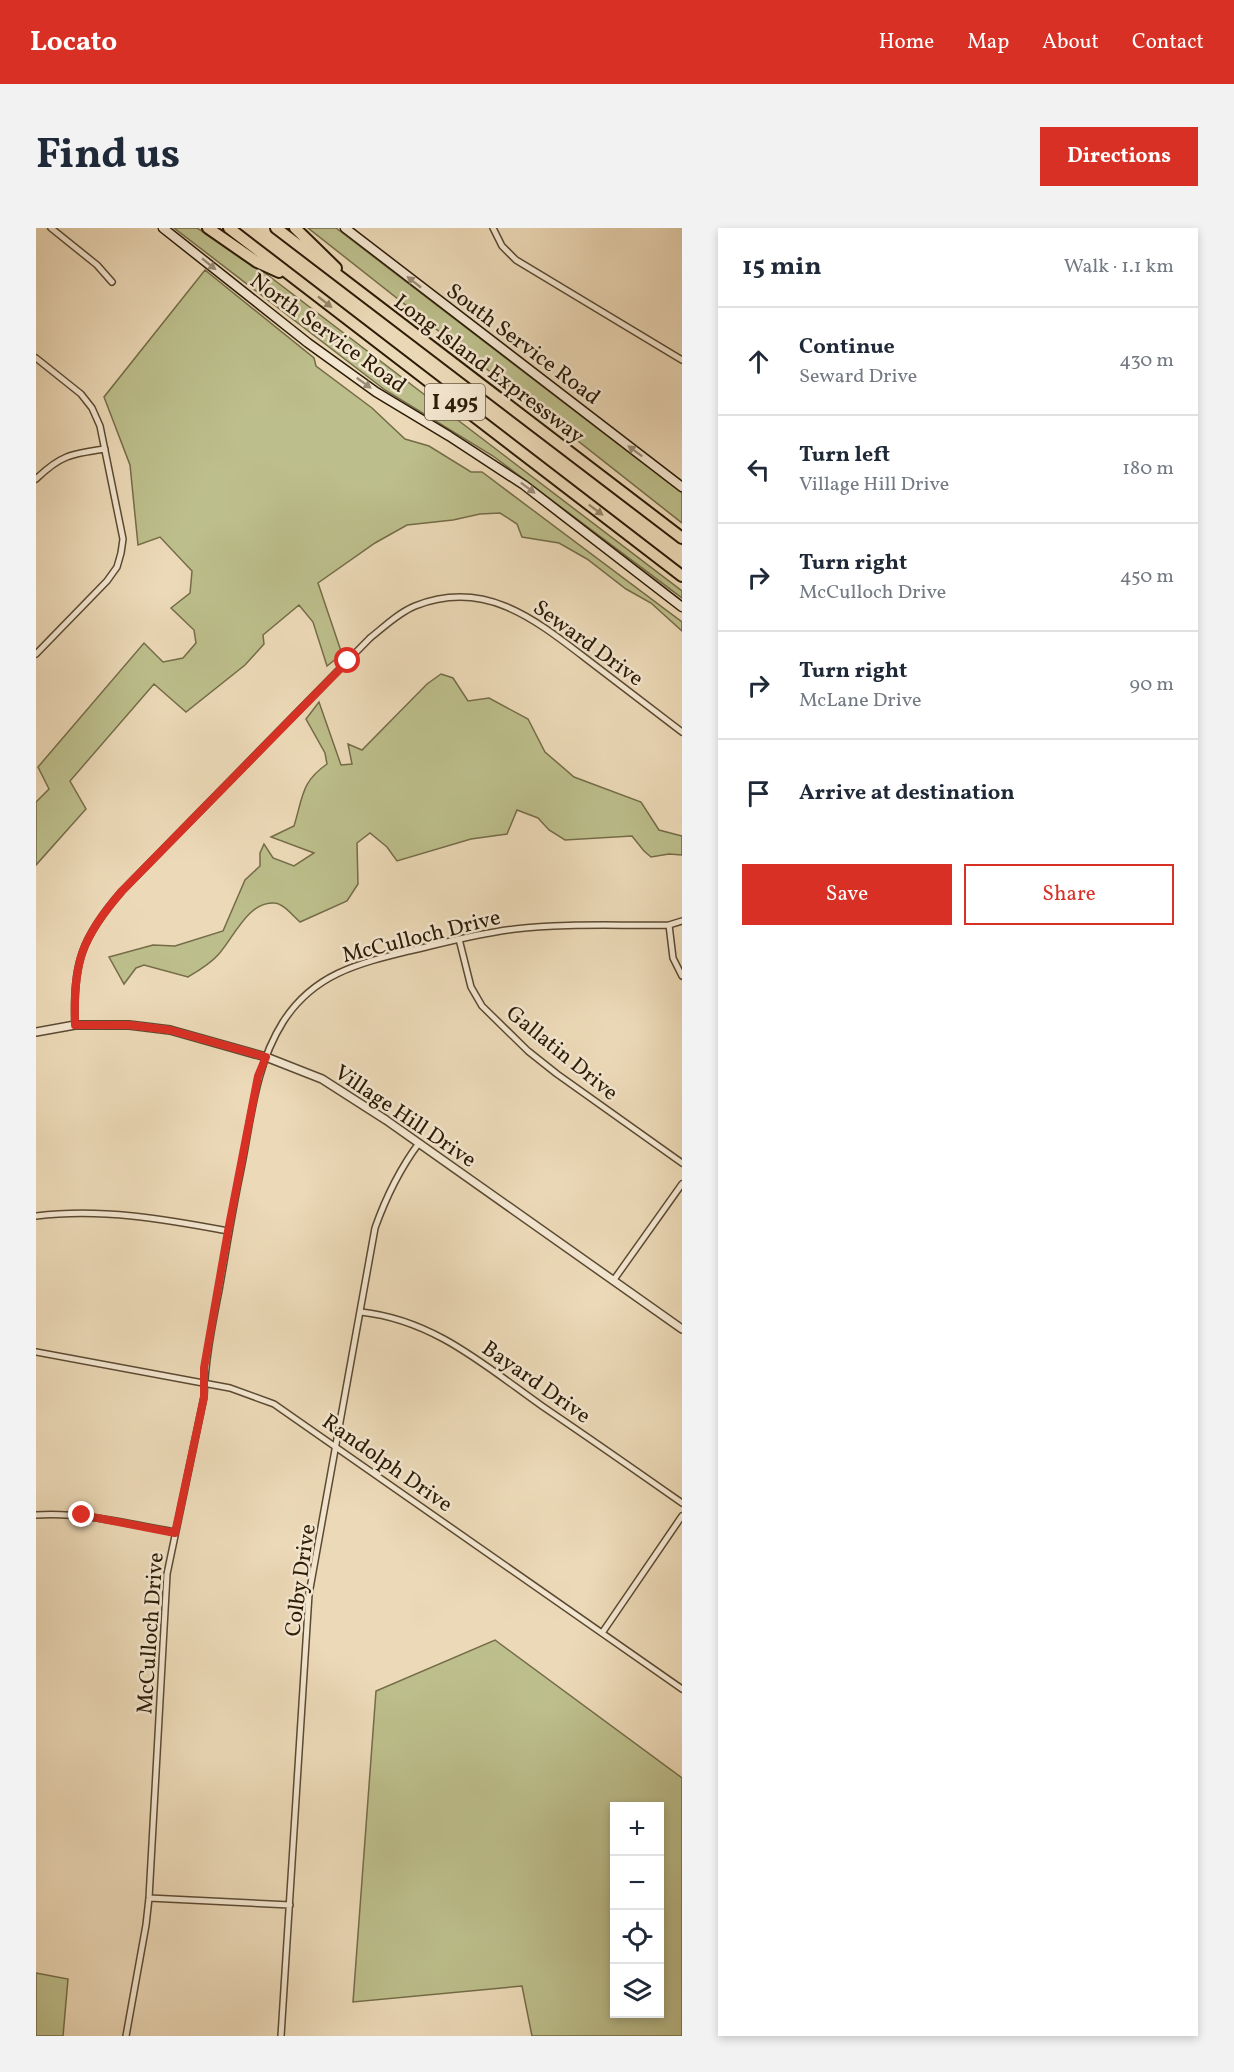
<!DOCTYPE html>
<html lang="en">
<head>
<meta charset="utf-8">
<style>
  body { margin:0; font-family:Vollkorn,serif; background:#f2f2f3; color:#1f2937 }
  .controls { position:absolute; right:18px; bottom:18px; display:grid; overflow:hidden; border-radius:0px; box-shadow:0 3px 9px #0003 }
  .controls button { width:54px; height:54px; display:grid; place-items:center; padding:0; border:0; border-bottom:2px solid #e0e1e3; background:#fff; color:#1f2937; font:30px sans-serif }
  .stop { position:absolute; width:18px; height:18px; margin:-14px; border:4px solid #d93025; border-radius:50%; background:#fff }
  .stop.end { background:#d93025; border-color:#fff; box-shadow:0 2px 6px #0008 }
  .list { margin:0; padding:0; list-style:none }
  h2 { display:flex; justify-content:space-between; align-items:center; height:78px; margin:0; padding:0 24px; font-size:26px }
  h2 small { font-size:20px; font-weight:400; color:#747a83 }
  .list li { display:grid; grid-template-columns:39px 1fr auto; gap:18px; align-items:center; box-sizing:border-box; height:108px; padding:0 24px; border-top:2px solid #e0e1e3 }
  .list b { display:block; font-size:22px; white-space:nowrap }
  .list p { margin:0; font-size:20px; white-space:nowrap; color:#747a83 }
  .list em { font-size:20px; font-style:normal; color:#747a83 }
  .actions { display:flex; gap:12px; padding:18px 24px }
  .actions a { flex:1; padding:14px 0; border:2px solid #d93025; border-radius:0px; text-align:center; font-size:21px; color:#d93025 }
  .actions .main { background:#d93025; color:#fff }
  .icon { flex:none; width:33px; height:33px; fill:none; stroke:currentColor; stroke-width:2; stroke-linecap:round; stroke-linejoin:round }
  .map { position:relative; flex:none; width:646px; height:1808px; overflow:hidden; border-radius:0px }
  header { display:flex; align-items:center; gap:36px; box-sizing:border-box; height:84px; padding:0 30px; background:#d93025; color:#fff }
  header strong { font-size:28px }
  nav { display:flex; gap:33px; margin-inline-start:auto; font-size:21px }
  .intro { display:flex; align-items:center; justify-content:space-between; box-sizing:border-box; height:144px; padding:0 36px }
  h1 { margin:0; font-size:42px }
  .button { padding:15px 27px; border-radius:0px; background:#d93025; color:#fff; font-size:21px; font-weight:700 }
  main { display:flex; gap:36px; padding:0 36px }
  aside { flex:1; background:#fff; border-radius:0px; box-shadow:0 3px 9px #0003 }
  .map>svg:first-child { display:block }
  .green { fill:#bcbe8b; stroke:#746c48; stroke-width:1.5; fill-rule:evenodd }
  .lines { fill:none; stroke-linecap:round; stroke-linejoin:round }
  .minor-casing { stroke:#5b4a32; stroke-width:8 }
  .tertiary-casing { stroke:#5b4a32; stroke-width:10 }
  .secondary-casing { stroke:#2b1b06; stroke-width:11 }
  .motorway-casing { stroke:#2b1b06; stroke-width:14 }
  .minor { stroke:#f3e6d0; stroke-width:5 }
  .tertiary { stroke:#f3e6d0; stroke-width:7 }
  .secondary { stroke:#f3e6d0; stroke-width:8 }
  .motorway { stroke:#ecd9b7; stroke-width:10 }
  .oneway { fill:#998b75 }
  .oneway2 { fill:#958467 }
  .route { stroke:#d93025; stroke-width:8 }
  .labels { text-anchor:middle; stroke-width:5; stroke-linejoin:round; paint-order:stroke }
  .shield { fill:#f3e6d0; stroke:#675843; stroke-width:1.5 }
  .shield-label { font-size:21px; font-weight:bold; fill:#2b1b06 }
  .street-label { font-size:22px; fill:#2b1b06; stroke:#f3e6d0 }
</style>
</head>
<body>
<header>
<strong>Locato</strong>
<nav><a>Home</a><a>Map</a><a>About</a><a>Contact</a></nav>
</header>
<div class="intro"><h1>Find us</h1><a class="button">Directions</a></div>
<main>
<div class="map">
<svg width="646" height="1808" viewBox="0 0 646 1808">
  <rect width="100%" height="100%" fill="#ecd9b7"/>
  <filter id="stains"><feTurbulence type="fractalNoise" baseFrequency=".00333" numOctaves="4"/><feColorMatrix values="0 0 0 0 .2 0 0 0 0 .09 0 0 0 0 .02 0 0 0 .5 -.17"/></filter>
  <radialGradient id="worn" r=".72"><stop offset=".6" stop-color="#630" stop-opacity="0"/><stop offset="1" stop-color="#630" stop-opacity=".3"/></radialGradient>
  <path class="green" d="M138 0H161L204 26 646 363V370L457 228 349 162Z
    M272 0H300L646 265V295Z
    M169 42 278 130 280 138 336 180 369 211 393 218 435 244H446L646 394V403L615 375 590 361 551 331 523 315 486 309 481 296 464 285 444 286 417 292 371 297 339 315 282 355 306 426 291 438 277 394 263 377 227 407 228 416 209 437 150 484 118 456 34 553 50 581 0 637V574L13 561 2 539 108 415 127 434 147 430 160 415 158 402 135 380 154 365 156 343 124 309 102 317 94 237 68 169Z
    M405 446 417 450 432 473 453 470 492 491 509 524 538 549 605 574 623 602 646 608V627L633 626 615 629 608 623 596 608 529 612 513 602 502 590 481 582 471 606 435 611 361 633 351 619 334 605 321 615 322 656 311 673 264 694C257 688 247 675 238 675 212 673 197 711 182 727 174 736 162 743 152 749L108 737 100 740 88 756 73 729 117 717 139 718 187 703 209 652 224 638V625L228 616 237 630 258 638 278 625 235 609 258 598C267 569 265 554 291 536L289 525 270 491 283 474 305 537 316 536 312 516 326 522 391 456Z
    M459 1412 646 1550V1808H496L486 1758 317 1774 340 1463ZM578 1578H624V1786H578Z
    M0 1745 32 1751 27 1808H0Z"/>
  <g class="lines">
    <defs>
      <path id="minor" d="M15 0 61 37 76 54
        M457 0 466 18 480 32 646 132
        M0 130 45 166 56 180 64 198 87 311 85 325 81 339 71 353 0 426
        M0 251C25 227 35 226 69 221
        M633 697 637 730 646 748
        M423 711 435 759 446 778 492 823 521 846 646 935
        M39 797C37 735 45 710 86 663L334 410C348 399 362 385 379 378 447 351 496 389 548 429 581 454 613 479 646 504
        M0 988C65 980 128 991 192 1003
        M577 1053 646 956
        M325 1084C398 1092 448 1137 506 1178 553 1210 599 1242 646 1275
        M0 1124 194 1160 238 1176 646 1461
        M0 1287C47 1284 93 1296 139 1304
        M566 1405 646 1288
        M113 1670 254 1677
        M90 1808 110 1697 113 1670 131 1346 168 1169C169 1132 176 1098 183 1062 190 1023 196 984 204 946 215 894 218 840 247 794 278 745 324 735 377 722 411 714 444 705 479 701 529 695 582 698 633 697L646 693
        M245 1808 273 1366 339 1000C350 969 363 942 383 915"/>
      <path id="tertiary" d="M0 804 39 797H93L134 802 230 829 286 851 350 892 646 1101"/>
      <path id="secondary" d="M127 0 272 115 340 164 413 208 488 257 646 379
        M309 0 646 259"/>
      <path id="motorway" d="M172 0 221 34 243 44
        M193 0 646 348
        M240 0 646 310
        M259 0 300 40"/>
    </defs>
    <use href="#minor" class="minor-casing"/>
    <use href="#tertiary" class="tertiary-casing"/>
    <use href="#secondary" class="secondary-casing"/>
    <use href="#motorway" class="motorway-casing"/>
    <use href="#minor" class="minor"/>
    <use href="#tertiary" class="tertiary"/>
    <use href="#secondary" class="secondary"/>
    <use href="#motorway" class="motorway"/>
  </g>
  <defs><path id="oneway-solid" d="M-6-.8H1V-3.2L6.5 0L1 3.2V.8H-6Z" transform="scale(1.5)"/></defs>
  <g class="oneway">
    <use href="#oneway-solid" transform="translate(173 36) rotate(39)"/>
    <use href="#oneway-solid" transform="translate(378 54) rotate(-142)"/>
    <use href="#oneway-solid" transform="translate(328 155) rotate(36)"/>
    <use href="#oneway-solid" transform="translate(599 223) rotate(-143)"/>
    <use href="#oneway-solid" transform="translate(492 260) rotate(37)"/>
  </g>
  <g class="oneway2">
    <use href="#oneway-solid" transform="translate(289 74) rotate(38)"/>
    <use href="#oneway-solid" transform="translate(560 282) rotate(37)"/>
  </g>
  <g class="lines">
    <path class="route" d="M46 1287 139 1305 168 1169V1140L192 1003 222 848 230 829 134 802 93 797H39C37 735 45 710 86 663L312 433"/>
  </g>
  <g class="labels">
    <rect class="shield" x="389" y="156" width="60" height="36" rx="4.5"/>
    <g class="shield-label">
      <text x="419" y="181">I 495</text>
    </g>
    <g class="street-label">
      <text transform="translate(293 104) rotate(36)" y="8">North Service Road</text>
      <text transform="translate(488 115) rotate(37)" y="8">South Service Road</text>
      <text transform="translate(454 140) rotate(37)" y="8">Long Island Expressway</text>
      <text transform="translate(553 414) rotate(36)" y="8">Seward Drive</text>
      <text transform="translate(385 707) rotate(-14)" y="8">McCulloch Drive</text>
      <text transform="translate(527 824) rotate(39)" y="8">Gallatin Drive</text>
      <text transform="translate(370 887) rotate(34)" y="8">Village Hill Drive</text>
      <text transform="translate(501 1153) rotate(35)" y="8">Bayard Drive</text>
      <text transform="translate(352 1234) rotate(35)" y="8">Randolph Drive</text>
      <text transform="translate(263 1352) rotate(-82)" y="8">Colby Drive</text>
      <text transform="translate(113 1405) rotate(-86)" y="8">McCulloch Drive</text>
    </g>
  </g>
  <rect width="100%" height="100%" filter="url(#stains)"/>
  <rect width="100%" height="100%" fill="url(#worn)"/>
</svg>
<div class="controls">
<button>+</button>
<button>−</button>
<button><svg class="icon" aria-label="locate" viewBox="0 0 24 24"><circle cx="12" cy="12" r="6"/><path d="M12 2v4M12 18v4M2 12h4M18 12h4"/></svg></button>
<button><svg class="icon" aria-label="layers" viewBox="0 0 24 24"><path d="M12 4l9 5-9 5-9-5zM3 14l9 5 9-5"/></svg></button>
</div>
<div class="stop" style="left:312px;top:433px"></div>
<div class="stop end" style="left:46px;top:1287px"></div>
</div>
<aside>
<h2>15 min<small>Walk · 1.1 km</small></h2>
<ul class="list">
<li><svg class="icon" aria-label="ahead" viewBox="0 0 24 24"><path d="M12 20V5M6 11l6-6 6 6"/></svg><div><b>Continue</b><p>Seward Drive</p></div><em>430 m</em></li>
<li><svg class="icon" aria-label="left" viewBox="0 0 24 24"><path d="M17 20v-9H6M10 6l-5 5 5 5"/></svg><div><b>Turn left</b><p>Village Hill Drive</p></div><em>180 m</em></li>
<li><svg class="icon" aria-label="right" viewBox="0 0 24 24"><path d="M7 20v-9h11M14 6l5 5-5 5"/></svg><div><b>Turn right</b><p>McCulloch Drive</p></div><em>450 m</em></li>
<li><svg class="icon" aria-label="right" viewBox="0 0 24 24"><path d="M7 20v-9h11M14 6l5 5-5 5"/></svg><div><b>Turn right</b><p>McLane Drive</p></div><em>90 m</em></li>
<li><svg class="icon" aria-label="arrive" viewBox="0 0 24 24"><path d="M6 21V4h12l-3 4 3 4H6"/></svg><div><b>Arrive at destination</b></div></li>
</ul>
<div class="actions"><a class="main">Save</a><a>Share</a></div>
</aside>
</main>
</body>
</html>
